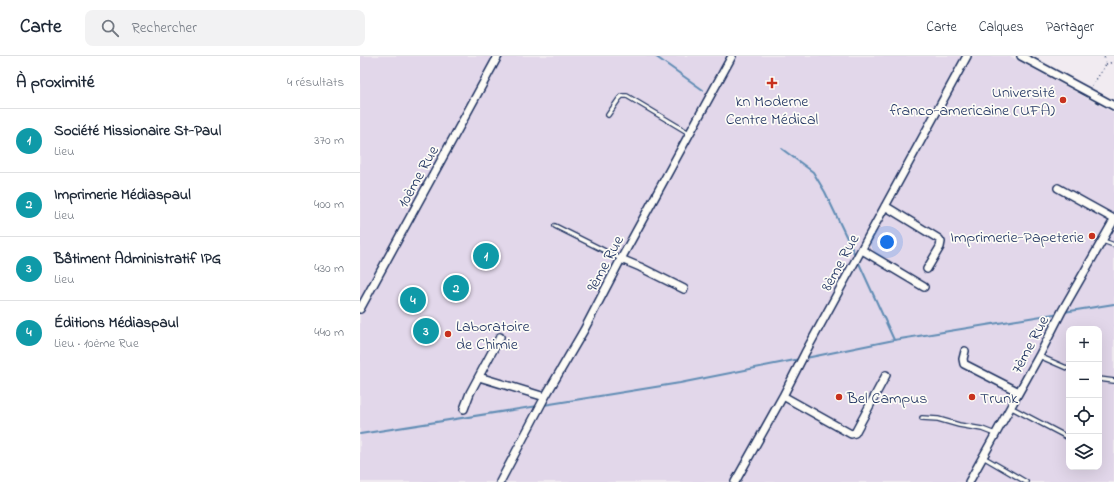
<!DOCTYPE html>
<html lang="fr">
<head>
<meta charset="utf-8">
<style>
  body { margin:0; font-family:"Indie Flower",sans-serif; background:#f2f2f3; color:#1f2937 }
  .controls { position:absolute; right:12px; bottom:12px; display:grid; overflow:hidden; border-radius:8px; box-shadow:0 4px 16px #0002 }
  .controls button { width:36px; height:36px; display:grid; place-items:center; padding:0; border:0; border-bottom:1px solid #e0e1e3; background:#fff; color:#1f2937; font:20px sans-serif }
  .you { position:absolute; left:527px; top:186px; width:14px; height:14px; margin:-10px; border:3px solid #fff; border-radius:50%; background:#1a73e8; box-shadow:0 0 0 6px #1a73e833 }
  .badge { display:grid; place-items:center; width:26px; height:26px; border-radius:50%; background:#c8321e; color:#fff; font-size:13px; font-weight:700 }
  .pin { position:absolute; translate:-50% -50%; border:2px solid #fff; box-shadow:0 1px 4px #0006 }
  .list { margin:0; padding:0; list-style:none }
  h2 { display:flex; justify-content:space-between; align-items:center; height:52px; margin:0; padding:0 16px; font-size:17px }
  h2 small { font-size:13px; font-weight:400; color:#747a83 }
  .list li { display:grid; grid-template-columns:26px 1fr auto; gap:12px; align-items:center; box-sizing:border-box; height:64px; padding:0 16px; border-top:1px solid #e0e1e3 }
  .list b { display:block; font-size:15px; white-space:nowrap }
  .list p { margin:0; font-size:13px; white-space:nowrap; color:#747a83 }
  .list em { font-size:13px; font-style:normal; color:#747a83 }
  .icon { flex:none; width:22px; height:22px; fill:none; stroke:currentColor; stroke-width:2; stroke-linecap:round; stroke-linejoin:round }
  .map { position:relative; flex:none; width:754px; height:426px; overflow:hidden }
  header { display:flex; align-items:center; gap:24px; box-sizing:border-box; height:56px; padding:0 20px; background:#fff; border-bottom:1px solid #e0e1e3 }
  header strong { font-size:19px }
  nav { display:flex; gap:22px; margin-inline-start:auto; font-size:14px }
  .search { width:280px; height:36px; background:#f2f2f3; display:flex; align-items:center; gap:10px; box-sizing:border-box; padding:0 14px; border-radius:8px; color:#747a83; font-size:15px }
  main { display:flex }
  aside { flex:1; background:#fff }
  .map>svg:first-child { display:block }
  .built { fill:#e2d7ea; fill-rule:evenodd }
  .lines { fill:none; stroke-linecap:round; stroke-linejoin:round }
  .stream { stroke:#608cb4; stroke-width:2 }
  .service-casing { stroke:#1b2f5e; stroke-width:6 }
  .minor-casing { stroke:#1b2f5e; stroke-width:10 }
  .path { stroke:#1b2f5e; stroke-width:1.5; stroke-dasharray:1 3; stroke-linecap:butt }
  .service { stroke:#fdfcf7; stroke-width:3.5 }
  .minor { stroke:#fdfcf7; stroke-width:7 }
  .poi-dot { fill:#c8321e; stroke:#fdfcf7; stroke-width:1.5 }
  .labels { text-anchor:middle; stroke-width:3.5; stroke-linejoin:round; paint-order:stroke }
  .poi-label { font-size:16px; fill:#1b2f5e; stroke:#fdfcf7; text-anchor:start }
  .street-label { font-size:16px; fill:#1b2f5e; stroke:#fdfcf7 }
</style>
</head>
<body>
<header>
<strong>Carte</strong>
<div class="search"><svg class="icon" aria-label="search" viewBox="0 0 24 24"><circle cx="10" cy="10" r="6"/><path d="M15 15l6 6"/></svg>Rechercher</div>
<nav><a>Carte</a><a>Calques</a><a>Partager</a></nav>
</header>
<main>
<aside>
<h2>À proximité<small>4 résultats</small></h2>
<ul class="list">
<li><span class="badge" style="background:#0f9aa8">1</span><div><b>Société Missionaire St-Paul</b><p>Lieu</p></div><em>370 m</em></li>
<li><span class="badge" style="background:#0f9aa8">2</span><div><b>Imprimerie Médiaspaul</b><p>Lieu</p></div><em>400 m</em></li>
<li><span class="badge" style="background:#0f9aa8">3</span><div><b>Bâtiment Administratif IPG</b><p>Lieu</p></div><em>430 m</em></li>
<li><span class="badge" style="background:#0f9aa8">4</span><div><b>Éditions Médiaspaul</b><p>Lieu · 10ème Rue</p></div><em>440 m</em></li>
</ul>
</aside>
<div class="map">
<svg width="754" height="426" viewBox="0 0 754 426">
  <rect width="100%" height="100%" fill="#f1ebf1"/>
  <filter id="ink" filterUnits="userSpaceOnUse"><feTurbulence type="fractalNoise" baseFrequency=".025" numOctaves="2"/><feDisplacementMap in="SourceGraphic" scale="8" xChannelSelector="R" yChannelSelector="G"/><feConvolveMatrix kernelMatrix="1 2 1 2 8 2 1 2 1" color-interpolation-filters="sRGB"/></filter>
  <g filter="url(#ink)">
    <path class="built" d="M0 0H650L754 57V426H0ZM709 273H739V411H709Z"/>
    <g class="lines">
      <path class="stream" d="M295 0 343 34
        M422 93 453 116 465 136 496 201
        M498 205 534 284
        M704 256 754 248
        M446 302 534 284 700 257
        M184 349 320 327 440 303
        M0 378 178 350"/>
      <defs>
        <path id="service" d="M248 59 259 43 262 40H267L329 77
          M195 170 261 203
          M743 185 754 189
          M679 300 709 313
          M739 323 754 325
          M650 351 709 382
          M562 362 578 363 599 369 622 373 635 378
          M623 401 666 426"/>
        <path id="minor" d="M661 0 754 50
          M698 132 754 163
          M525 150 579 183 581 186 580 191 567 213
          M502 194 564 231
          M261 203 280 211 324 233
          M0 253 138 0
          M605 295 603 303 604 308 659 336
          M119 321 185 341
          M423 340 491 378 495 377 526 319
          M104 353 110 337 140 281
          M140 426 185 341 224 274 261 203 372 0
          M375 426 423 340 445 297 607 0
          M609 426 679 300 702 255 754 164"/>
      </defs>
      <use href="#service" class="service-casing"/>
      <use href="#minor" class="minor-casing"/>
      <path class="path" d="M746 8 754 6
        M732 30 746 8 744 0"/>
      <use href="#service" class="service"/>
      <use href="#minor" class="minor"/>
    </g>
  </g>
  <g class="poi-dot">
    <path d="M410 21h4v4h4v4h-4v4h-4v-4h-4v-4h4z"/>
    <circle cx="703" cy="44" r="4"/>
    <circle cx="732" cy="180" r="4"/>
    <circle cx="88" cy="278" r="4"/>
    <circle cx="479" cy="341" r="4"/>
    <circle cx="612" cy="341" r="4"/>
  </g>
  <g class="labels">
    <g class="poi-label">
      <text x="695" y="41" text-anchor="end">Université<tspan x="695" dy="18">franco-americaine (UFA)</tspan></text>
      <text x="412" y="50" text-anchor="middle">kn Moderne<tspan x="412" dy="18">Centre Médical</tspan></text>
      <text x="724" y="186" text-anchor="end">Imprimerie-Papeterie</text>
      <text x="96" y="275">Laboratoire<tspan x="96" dy="18">de Chimie</tspan></text>
      <text x="487" y="347">Bel Campus</text>
      <text x="620" y="347">Trunk</text>
    </g>
    <g class="street-label">
      <text transform="translate(57 120) rotate(-61)" y="6">10ème Rue</text>
      <text transform="translate(479 206) rotate(-61)" y="6">8ème Rue</text>
      <text transform="translate(244 207) rotate(-62)" y="6">9ème Rue</text>
      <text transform="translate(669 288) rotate(-62)" y="6">7ème Rue</text>
    </g>
  </g>
</svg>
<div class="controls">
<button>+</button>
<button>−</button>
<button><svg class="icon" aria-label="locate" viewBox="0 0 24 24"><circle cx="12" cy="12" r="6"/><path d="M12 2v4M12 18v4M2 12h4M18 12h4"/></svg></button>
<button><svg class="icon" aria-label="layers" viewBox="0 0 24 24"><path d="M12 4l9 5-9 5-9-5zM3 14l9 5 9-5"/></svg></button>
</div>
<div class="you"></div>
<div class="pin badge" style="left:126px;top:200px;background:#0f9aa8">1</div>
<div class="pin badge" style="left:96px;top:232px;background:#0f9aa8">2</div>
<div class="pin badge" style="left:66px;top:275px;background:#0f9aa8">3</div>
<div class="pin badge" style="left:53px;top:244px;background:#0f9aa8">4</div>
</div>
</main>
</body>
</html>
